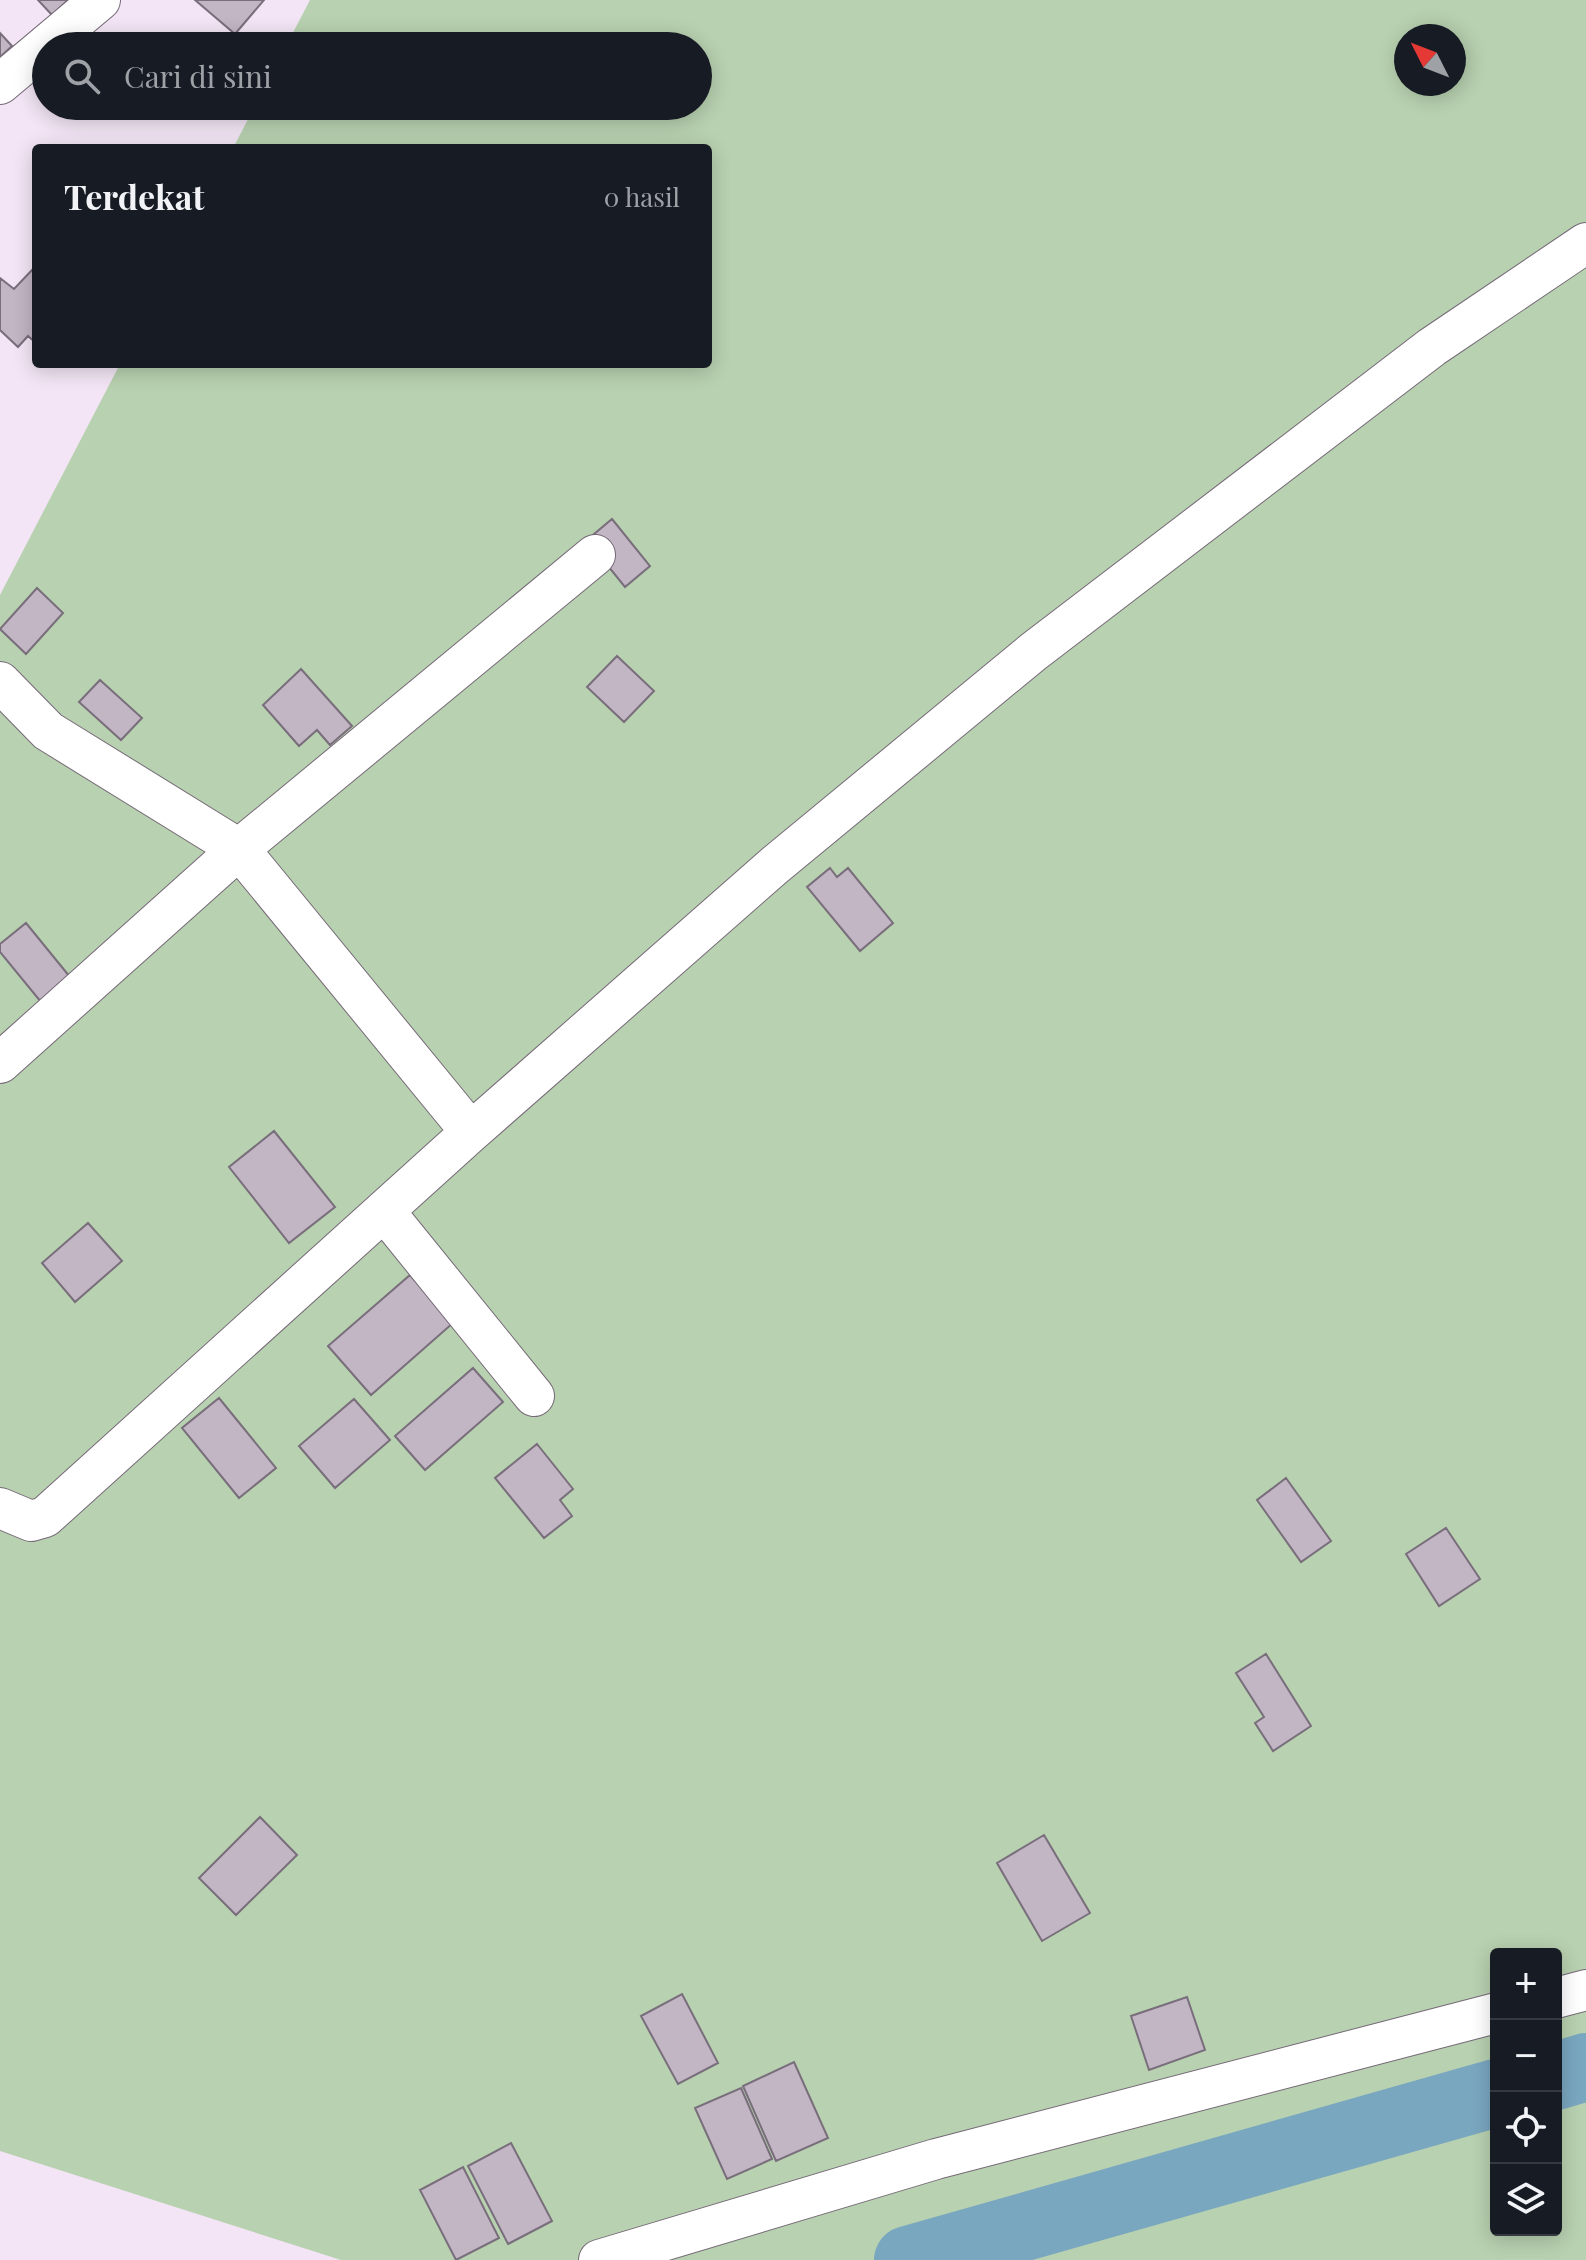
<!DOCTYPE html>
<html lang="id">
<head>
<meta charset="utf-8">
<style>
  body { margin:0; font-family:"Playfair Display",serif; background:#242831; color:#f1f3f6 }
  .controls { position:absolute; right:24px; bottom:24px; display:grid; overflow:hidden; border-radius:8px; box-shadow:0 4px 20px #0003 }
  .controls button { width:72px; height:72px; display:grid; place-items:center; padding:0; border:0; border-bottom:2px solid #363941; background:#171b24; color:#f1f3f6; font:40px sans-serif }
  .compass { position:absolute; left:1394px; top:24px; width:72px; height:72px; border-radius:50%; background:#171b24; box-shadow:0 4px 20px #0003; rotate:312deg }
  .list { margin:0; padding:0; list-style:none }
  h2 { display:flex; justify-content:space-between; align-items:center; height:104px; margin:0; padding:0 32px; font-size:34px }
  h2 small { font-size:26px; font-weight:400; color:#9ea1a6 }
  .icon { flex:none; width:44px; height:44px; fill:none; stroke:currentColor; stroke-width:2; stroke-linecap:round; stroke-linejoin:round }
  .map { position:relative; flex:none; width:1586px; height:2260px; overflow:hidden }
  .search { position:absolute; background:#171b24; box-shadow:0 4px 20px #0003; left:32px; top:32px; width:680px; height:88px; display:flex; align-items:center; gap:20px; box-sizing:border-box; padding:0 28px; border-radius:44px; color:#9ea1a6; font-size:30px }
  .panel { position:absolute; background:#171b24; box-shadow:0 4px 20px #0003; left:32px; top:144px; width:680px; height:224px; border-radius:8px }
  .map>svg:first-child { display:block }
  .green { fill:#b8d1b0; fill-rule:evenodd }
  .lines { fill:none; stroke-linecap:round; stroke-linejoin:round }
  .river { stroke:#7aa7c0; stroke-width:68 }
  .building { fill:#c2b5c4; stroke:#796e7b; stroke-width:2 }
  .minor-casing { stroke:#756977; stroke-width:42 }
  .minor { stroke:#fff; stroke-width:40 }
</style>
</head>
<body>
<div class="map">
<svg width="1586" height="2260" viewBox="0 0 1586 2260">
  <rect width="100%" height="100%" fill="#f3e5f5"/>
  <path class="green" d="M310 0H1586V2260H341L0 2151V595L120 364H708V148H233L255 106H698V46H286ZM1406 36H1454V84H1406ZM1496 1954H1556V2230H1496Z"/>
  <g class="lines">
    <path class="river" d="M1556 2076 1586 2067
      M908 2260 1496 2093"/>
  </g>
  <path class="building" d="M38 0H68L52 15Z
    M195 0H264L235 34Z
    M0 33 12 46 0 57Z
    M33 269 36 272V343L28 336 18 347 0 330V278L14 289Z
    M612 519 650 566 625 587 587 540Z
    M37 588 63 613 26 654 0 629Z
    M617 656 654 691 624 722 587 687Z
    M301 669 352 726 330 745 317 730 299 746 263 705Z
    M100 680 142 718 121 740 79 702Z
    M830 868 837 877 848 868 893 923 860 951 807 887Z
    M26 923 70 977 41 1002 0 952V944Z
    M274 1131 335 1207 289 1243 229 1167Z
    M88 1223 122 1261 75 1302 42 1263Z
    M410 1275 453 1323 371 1395 328 1346Z
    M473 1368 503 1402 425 1470 395 1436Z
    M219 1398 276 1468 239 1498 182 1428Z
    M354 1399 390 1440 335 1488 299 1446Z
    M537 1444 573 1489 560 1500 572 1516 544 1538 495 1478Z
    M1286 1478 1331 1541 1301 1562 1257 1500Z
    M1446 1528 1480 1579 1439 1606 1406 1554Z
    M1266 1654 1311 1726 1273 1751 1255 1723 1264 1717 1236 1673Z
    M260 1817 297 1855 236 1915 199 1878Z
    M1044 1835 1090 1913 1042 1941 997 1863Z
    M682 1994 718 2063 678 2084 641 2016Z
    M1187 1997 1205 2050 1149 2070 1131 2016Z
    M794 2062 828 2138 776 2161 743 2086Z
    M741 2088 772 2159 727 2179 695 2108Z
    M511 2143 552 2221 508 2244 468 2166Z
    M463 2167 499 2238 456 2260 420 2190Z"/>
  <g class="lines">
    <defs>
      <path id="minor" d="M0 84 100 0
        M0 682 48 731 239 849 471 1132 45 1517 31 1521 0 1508
        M0 1063 239 849 595 555
        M471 1132 775 865 1033 652 1432 347 1586 243
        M385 1212 534 1396
        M1556 1998 1586 1990
        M599 2260 936 2159 1496 2013"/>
    </defs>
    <use href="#minor" class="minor-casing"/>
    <use href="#minor" class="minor"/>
  </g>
</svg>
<div class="controls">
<button>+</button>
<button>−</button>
<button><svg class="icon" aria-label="locate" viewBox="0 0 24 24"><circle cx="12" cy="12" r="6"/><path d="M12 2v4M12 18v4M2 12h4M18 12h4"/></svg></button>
<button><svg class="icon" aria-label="layers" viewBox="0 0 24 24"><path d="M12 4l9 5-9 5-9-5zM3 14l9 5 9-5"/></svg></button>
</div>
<svg class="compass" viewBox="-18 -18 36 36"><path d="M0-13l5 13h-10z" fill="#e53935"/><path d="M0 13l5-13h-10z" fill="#9ea1a6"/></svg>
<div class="search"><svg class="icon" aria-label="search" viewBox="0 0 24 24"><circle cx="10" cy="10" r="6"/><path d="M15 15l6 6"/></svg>Cari di sini</div>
<section class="panel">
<h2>Terdekat<small>0 hasil</small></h2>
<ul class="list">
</ul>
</section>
</div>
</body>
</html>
